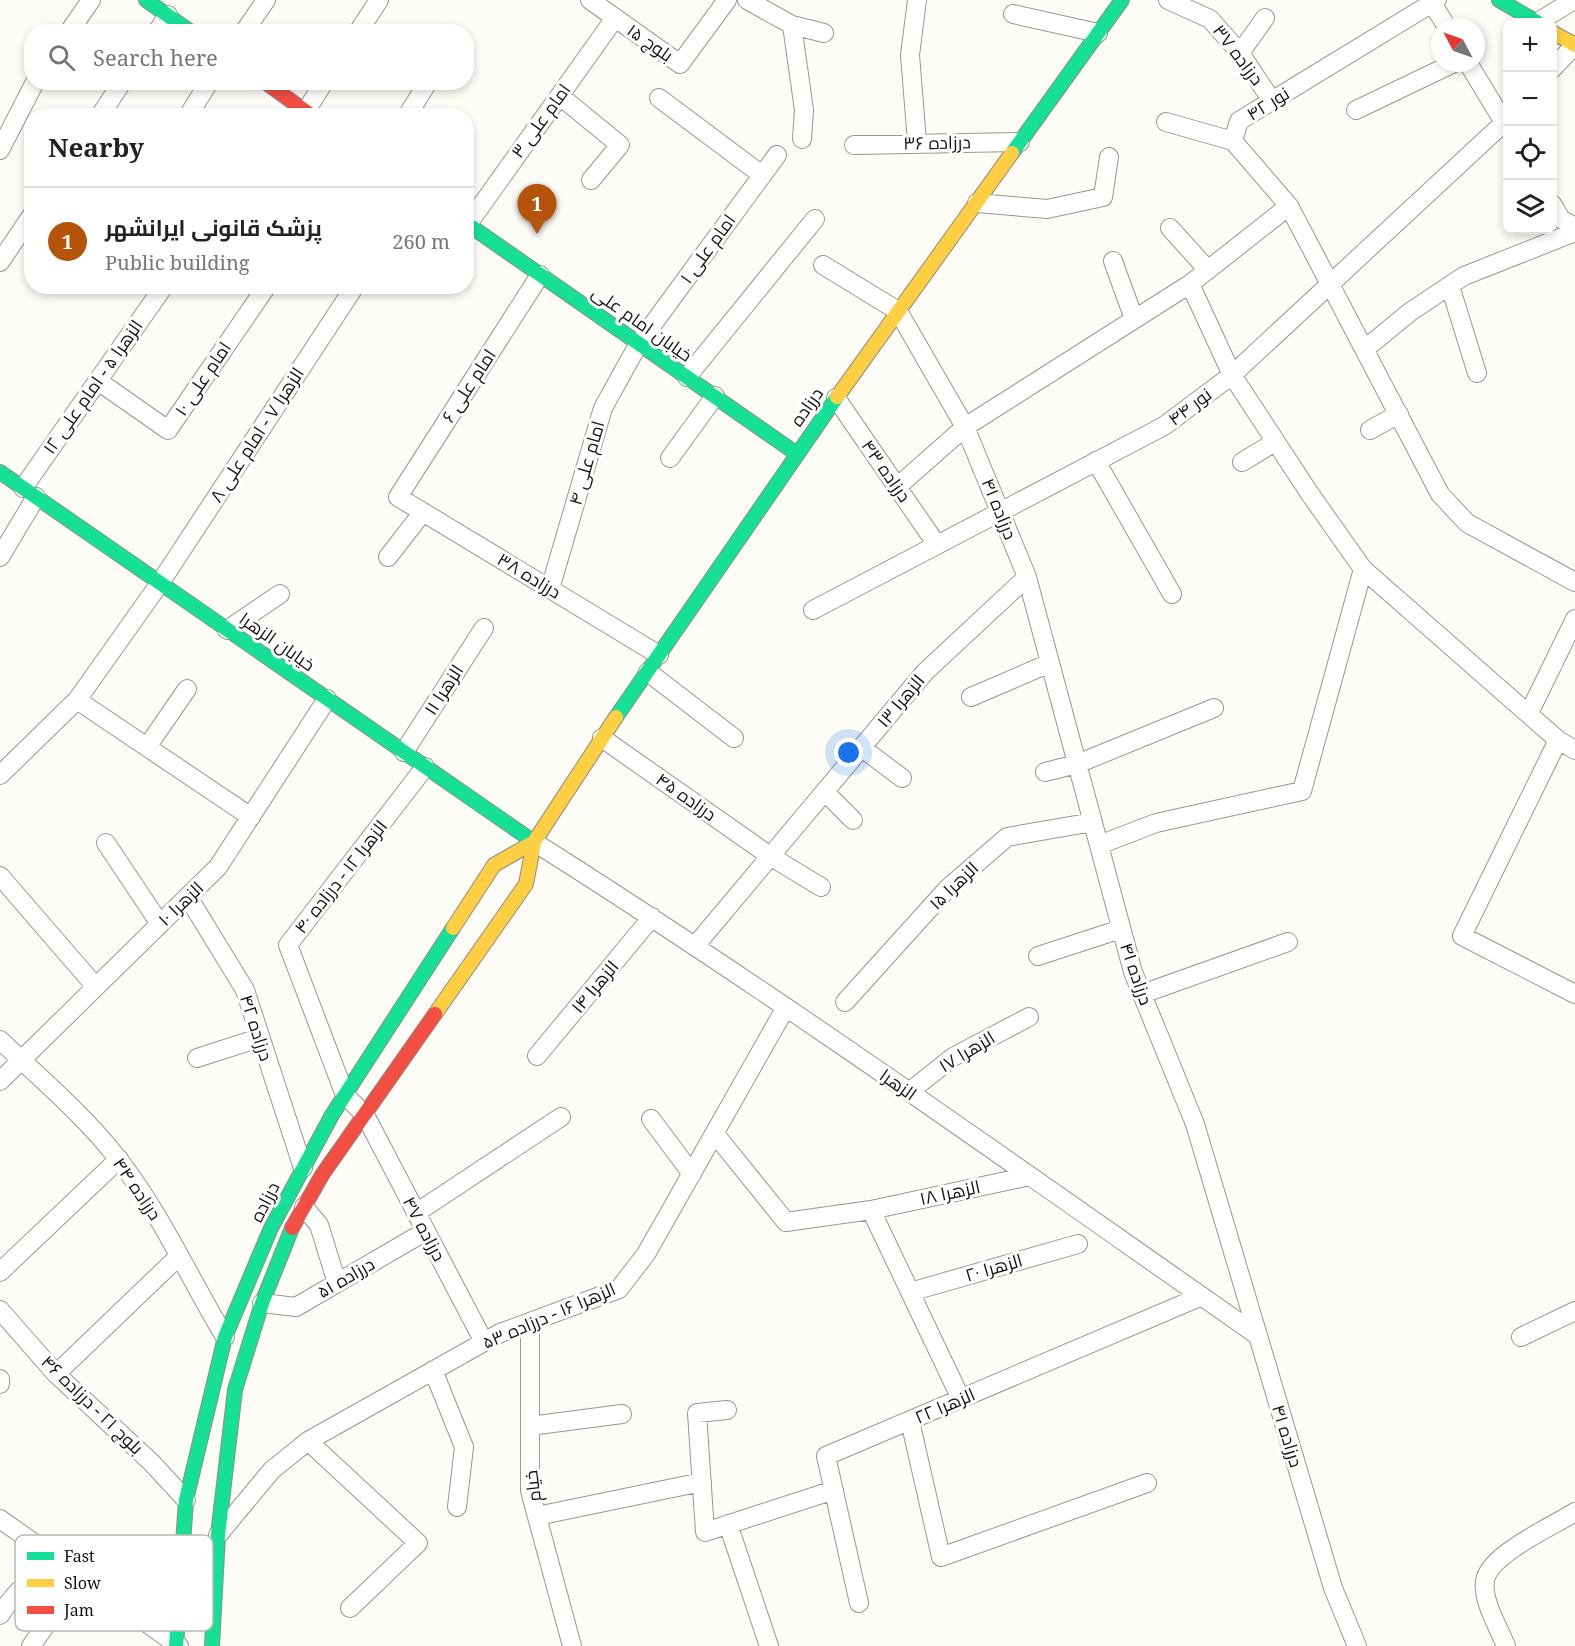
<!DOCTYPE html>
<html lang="en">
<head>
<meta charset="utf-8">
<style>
  body { margin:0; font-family:"Noto Serif",Cairo,serif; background:#f2f2f2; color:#222 }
  .controls { position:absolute; right:18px; top:18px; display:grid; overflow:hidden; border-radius:12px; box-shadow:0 3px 9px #0003 }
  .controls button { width:54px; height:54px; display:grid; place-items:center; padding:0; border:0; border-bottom:2px solid #e0e0e0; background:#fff; color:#222; font:30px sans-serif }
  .compass { position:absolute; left:1431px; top:18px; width:54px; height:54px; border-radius:50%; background:#fff; box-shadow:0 3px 9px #0003; rotate:311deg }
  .you { position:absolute; left:849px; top:753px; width:21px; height:21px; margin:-15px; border:4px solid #fff; border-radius:50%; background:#1a73e8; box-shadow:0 0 0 9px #1a73e833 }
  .badge { display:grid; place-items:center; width:39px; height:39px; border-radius:50%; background:#b45309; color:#fff; font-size:20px; font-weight:700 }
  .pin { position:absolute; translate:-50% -50px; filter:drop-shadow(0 2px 3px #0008) }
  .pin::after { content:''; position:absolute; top:32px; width:21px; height:18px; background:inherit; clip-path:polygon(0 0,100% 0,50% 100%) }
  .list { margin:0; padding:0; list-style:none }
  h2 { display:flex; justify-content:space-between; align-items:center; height:78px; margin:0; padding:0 24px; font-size:26px }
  h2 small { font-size:20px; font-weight:400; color:#767676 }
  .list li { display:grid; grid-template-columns:39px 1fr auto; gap:18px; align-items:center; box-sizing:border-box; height:108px; padding:0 24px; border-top:2px solid #e0e0e0 }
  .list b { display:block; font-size:22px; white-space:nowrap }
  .list p { margin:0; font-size:20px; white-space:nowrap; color:#767676 }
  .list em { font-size:20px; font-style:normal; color:#767676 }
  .icon { flex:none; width:33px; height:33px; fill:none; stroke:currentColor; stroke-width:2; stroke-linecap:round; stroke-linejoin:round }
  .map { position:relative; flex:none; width:1575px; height:1646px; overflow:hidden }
  .search { position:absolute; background:#fff; box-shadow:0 3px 9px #0003; left:24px; top:24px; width:450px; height:66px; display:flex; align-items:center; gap:15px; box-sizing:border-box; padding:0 21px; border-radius:24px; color:#767676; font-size:22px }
  .panel { position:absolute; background:#fff; box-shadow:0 3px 9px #0003; left:24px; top:108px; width:450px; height:186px; border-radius:24px }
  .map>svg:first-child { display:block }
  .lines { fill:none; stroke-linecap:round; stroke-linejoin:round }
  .street-casing { stroke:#979795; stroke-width:20 }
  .fast-casing { stroke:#8e8d8b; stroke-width:16 }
  .slow-casing { stroke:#8e8d8b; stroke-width:16 }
  .jam-casing { stroke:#8e8d8b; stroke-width:16 }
  .street { stroke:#fffffe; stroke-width:18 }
  .fast { stroke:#16e098; stroke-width:14 }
  .slow { stroke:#ffcf43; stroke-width:14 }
  .jam { stroke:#f24e42; stroke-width:14 }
  .labels { text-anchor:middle; stroke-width:6; stroke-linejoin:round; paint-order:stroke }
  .street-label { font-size:18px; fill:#111; stroke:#fff }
  .key { fill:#fff; stroke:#b8b8b8; stroke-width:1.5 }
  .key-label { font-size:16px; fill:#111 }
</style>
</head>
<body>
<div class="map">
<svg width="1575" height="1646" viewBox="0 0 1575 1646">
  <rect width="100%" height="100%" fill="#fdfcf7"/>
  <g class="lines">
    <defs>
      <path id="street" d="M590 0 680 64 727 0
        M747 0 792 25 824 33
        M917 0 910 55 917 142
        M1168 0 1210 19 1240 53 1272 101
        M1437 0 1239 121 1233 141 1289 206 1440 494 1467 523 1575 582
        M1432 3 1447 27
        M1013 14 1098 33
        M1538 22 1574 0
        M792 25 804 110 802 139
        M69 32 91 0
        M157 32 168 15
        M244 32 266 0
        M358 32 379 0
        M1240 53 1265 18
        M1468 63 1508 129
        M1552 69 1575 45
        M560 96 620 145 591 180
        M659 98 762 175
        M1356 110 1454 63
        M306 111 324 82
        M100 116 122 82
        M188 116 209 82
        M407 116 428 82
        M1166 122 1233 141
        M854 145 1020 142
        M0 150 35 82
        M977 203 1047 209 1103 197 1109 157
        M1552 204 1561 219 1575 227
        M468 224 615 18
        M1170 228 1208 270
        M1113 261 1134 319
        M0 262 32 215
        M823 265 898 311 965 427 1027 577 1133 972 1195 1124 1333 1588 1357 1646
        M540 275 398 497 659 655
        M1190 284 1232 375 1310 494 1363 569 1558 740 1462 936 1575 994
        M1450 286 1477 373
        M1365 349 1410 312 1464 276 1575 232
        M687 377 815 219
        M98 381 168 430 267 286
        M836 398 937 545
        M1370 430 1399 414
        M670 458 715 396
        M1096 461 1172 594
        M1242 462 1275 442
        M897 487 965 427 1190 284 1289 206
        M23 488 164 286
        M0 557 36 497
        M388 557 423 512
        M550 589 603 408 639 343 777 155
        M813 610 1164 426 1232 375 1508 119
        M227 630 280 594
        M648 672 734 738
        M971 697 1050 663
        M77 700 251 817
        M1529 713 1575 619
        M602 738 770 856 821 887
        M1558 740 1575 750
        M147 747 187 689
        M862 748 902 778
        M404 752 484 628
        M425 767 288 945 345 1095 365 1115 484 1342
        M1045 772 1077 764 1214 708
        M0 775 77 700 160 583 355 286
        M825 792 853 820
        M534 842C781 998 1018 1168 1257 1335
        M106 843 160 924
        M1099 845 1156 823 1302 791 1363 569
        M0 876 96 987
        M188 897 245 990 303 1168
        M695 946 925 672 1027 577
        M1038 956 1121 929
        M1142 994 1288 942
        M845 1002 948 888 1007 837 1093 822
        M0 1040C41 1079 85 1116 119 1160 161 1214 190 1279 225 1337
        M537 1056 652 917
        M197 1058 259 1038
        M0 1081 218 867 327 699
        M909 1092 953 1057 1029 1017
        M651 1119 692 1174
        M715 1134 786 1222 871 1210 961 1399
        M304 1207 319 1225 337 1283
        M871 1210 1030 1176
        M416 1213 561 1117
        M0 1272 119 1159
        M910 1292 1078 1244
        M262 1303 296 1307 426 1231
        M0 1310 56 1374 152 1463 186 1500
        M530 1322V1491L572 1646
        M1521 1337 1575 1311
        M433 1370 464 1447 457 1507
        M56 1374 178 1257
        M0 1379V1384
        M727 1410 697 1413 705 1532 834 1490
        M910 1421 941 1557 1147 1483
        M530 1426 622 1414
        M308 1441 418 1543 350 1608
        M537 1516 702 1482
        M0 1519 179 1646
        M728 1524 769 1646
        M218 1535 272 1470 308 1441 500 1333 619 1289 646 1254 786 1007
        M859 1603 826 1456 1202 1296
        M0 1615C12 1598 23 1578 46 1585 66 1606 44 1627 31 1646
        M1506 1646C1499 1628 1482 1601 1485 1581 1488 1555 1553 1526 1575 1512"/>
      <path id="fast" d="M146 0 191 32
        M1499 0 1537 22
        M1012 153 1122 0
        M466 223 797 454
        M0 472 534 842
        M616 717 837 397
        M176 1646 186 1500 225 1337 271 1228 332 1115 453 928
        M212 1646 218 1535 235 1390 262 1303 292 1228"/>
      <path id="slow" d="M1552 32 1575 45
        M837 397 1012 153
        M453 928 494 865 534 842
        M435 1014 526 884 534 842 616 717"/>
      <path id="jam" d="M265 82 312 116
        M292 1228 322 1175 435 1014"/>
    </defs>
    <use href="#street" class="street-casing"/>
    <use href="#fast" class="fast-casing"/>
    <use href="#slow" class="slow-casing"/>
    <use href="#jam" class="jam-casing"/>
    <use href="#street" class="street"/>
    <use href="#fast" class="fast"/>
    <use href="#slow" class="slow"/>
    <use href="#jam" class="jam"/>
  </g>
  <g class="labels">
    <g class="street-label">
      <text transform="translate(650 43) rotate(35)" y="6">بلوچ ۱۵</text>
      <text transform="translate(1238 55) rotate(53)" y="6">درزاده ۳۷</text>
      <text transform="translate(1268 104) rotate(-32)" y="6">نور ۴۲</text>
      <text transform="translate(541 121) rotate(-54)" y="6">امام علی ۳</text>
      <text transform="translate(937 143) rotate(-1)" y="6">درزاده ۳۶</text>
      <text transform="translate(708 249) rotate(-54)" y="6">امام علی ۱</text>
      <text transform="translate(642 324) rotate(35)" y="6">خیابان امام علی</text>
      <text transform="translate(203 379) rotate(-56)" y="6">امام علی ۱۰</text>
      <text transform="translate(469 386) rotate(-57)" y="6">امام علی ۶</text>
      <text transform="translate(93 387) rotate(-55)" y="6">الزهرا ۵ - امام علی ۱۲</text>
      <text transform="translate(807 407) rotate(-55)" y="6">درزاده</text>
      <text transform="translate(1190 407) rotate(-37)" y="6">نور ۴۴</text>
      <text transform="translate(257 435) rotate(-57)" y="6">الزهرا ۷ - امام علی ۸</text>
      <text transform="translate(587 463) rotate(-74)" y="6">امام علی ۴</text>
      <text transform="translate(886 471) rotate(55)" y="6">درزاده ۴۳</text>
      <text transform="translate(999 509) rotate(68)" y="6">درزاده ۴۱</text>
      <text transform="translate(529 576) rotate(31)" y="6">درزاده ۳۸</text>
      <text transform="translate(277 642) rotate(35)" y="6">خیابان الزهرا</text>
      <text transform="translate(444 690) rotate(-57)" y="6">الزهرا ۱۱</text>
      <text transform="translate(901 701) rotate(-50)" y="6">الزهرا ۱۳</text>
      <text transform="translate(686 797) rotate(35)" y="6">درزاده ۴۵</text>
      <text transform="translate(341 877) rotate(-52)" y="6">الزهرا ۱۲ - درزاده ۴۰</text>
      <text transform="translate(954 886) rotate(-44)" y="6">الزهرا ۱۵</text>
      <text transform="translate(181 904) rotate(-44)" y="6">الزهرا ۱۰</text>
      <text transform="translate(1136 974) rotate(71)" y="6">درزاده ۴۱</text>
      <text transform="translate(595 987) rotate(-50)" y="6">الزهرا ۱۴</text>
      <text transform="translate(256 1028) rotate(72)" y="6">درزاده ۴۲</text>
      <text transform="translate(967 1052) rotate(-31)" y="6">الزهرا ۱۷</text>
      <text transform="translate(898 1085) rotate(35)" y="6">الزهرا</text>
      <text transform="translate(137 1189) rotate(56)" y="6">درزاده ۴۴</text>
      <text transform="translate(950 1193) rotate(-12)" y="6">الزهرا ۱۸</text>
      <text transform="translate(265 1202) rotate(-63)" y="6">درزاده</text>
      <text transform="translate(424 1229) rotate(62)" y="6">درزاده ۴۷</text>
      <text transform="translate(994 1268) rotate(-16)" y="6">الزهرا ۲۰</text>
      <text transform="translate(346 1278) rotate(-30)" y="6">درزاده ۵۱</text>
      <text transform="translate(549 1316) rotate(-23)" y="6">الزهرا ۱۶ - درزاده ۵۳</text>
      <text transform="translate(92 1405) rotate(44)" y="6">بلوچ ۲۱ - درزاده ۴۶</text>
      <text transform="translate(945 1406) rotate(-23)" y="6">الزهرا ۲۲</text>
      <text transform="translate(1287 1436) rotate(73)" y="6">درزاده ۴۱</text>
      <text transform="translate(533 1486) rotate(-97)" y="6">خیام</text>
    </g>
  </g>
  <rect x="15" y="1535" width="198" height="96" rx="9" class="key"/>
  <rect x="27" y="1552" width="27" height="8" fill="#16e098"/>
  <rect x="27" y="1579" width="27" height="8" fill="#ffcf43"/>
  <rect x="27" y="1606" width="27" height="8" fill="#f24e42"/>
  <g class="key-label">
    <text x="64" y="1562">Fast</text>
    <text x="64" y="1589">Slow</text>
    <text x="64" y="1616">Jam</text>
  </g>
</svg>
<div class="controls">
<button>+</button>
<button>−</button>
<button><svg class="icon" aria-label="locate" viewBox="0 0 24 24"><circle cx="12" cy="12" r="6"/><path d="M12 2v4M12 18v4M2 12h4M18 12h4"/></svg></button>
<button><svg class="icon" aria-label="layers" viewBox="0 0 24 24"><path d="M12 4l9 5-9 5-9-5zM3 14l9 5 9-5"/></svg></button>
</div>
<svg class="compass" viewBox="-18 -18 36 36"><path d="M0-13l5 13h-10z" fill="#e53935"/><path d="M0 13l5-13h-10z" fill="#767676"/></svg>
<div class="you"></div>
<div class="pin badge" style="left:537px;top:234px">1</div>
<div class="search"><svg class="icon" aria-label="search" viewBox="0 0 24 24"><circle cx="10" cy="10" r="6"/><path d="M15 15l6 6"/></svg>Search here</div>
<section class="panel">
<h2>Nearby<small></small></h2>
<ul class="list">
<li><span class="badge">1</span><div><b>پزشک قانونی ایرانشهر</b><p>Public building</p></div><em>260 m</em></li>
</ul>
</section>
</div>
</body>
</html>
